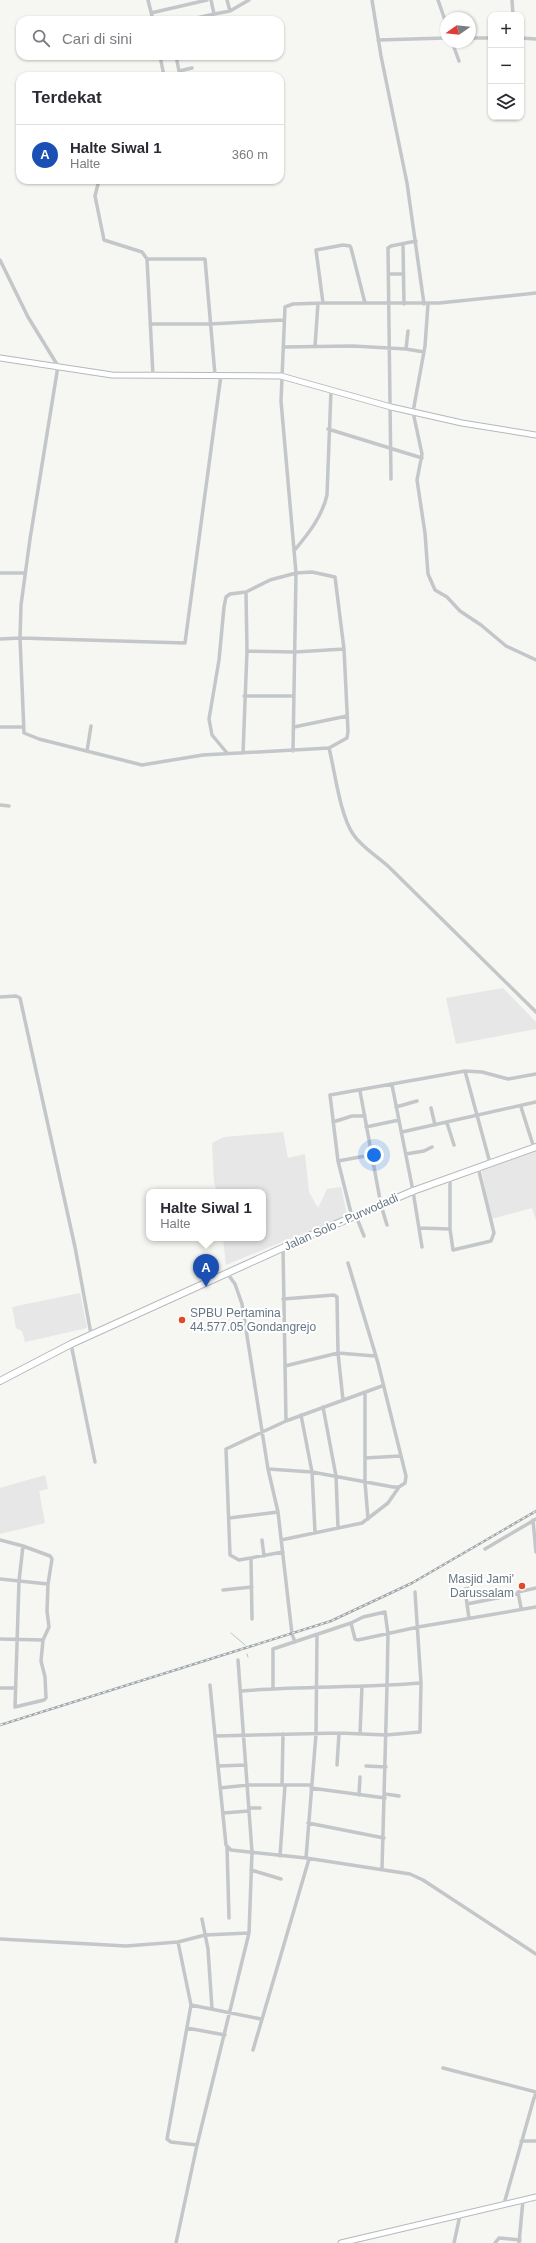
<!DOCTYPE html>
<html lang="id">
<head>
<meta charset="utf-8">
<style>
  body { margin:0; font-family:Helvetica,sans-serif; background:#f2f2f3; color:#2b2b33 }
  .controls { position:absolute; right:12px; top:12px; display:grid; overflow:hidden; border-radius:8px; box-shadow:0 1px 3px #0004 }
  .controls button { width:36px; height:36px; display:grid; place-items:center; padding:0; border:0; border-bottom:1px solid #e1e1e2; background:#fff; color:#2b2b33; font:20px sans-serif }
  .compass { position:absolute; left:440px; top:12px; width:36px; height:36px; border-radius:50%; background:#fff; box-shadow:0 1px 3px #0004; rotate:256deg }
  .you { position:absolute; left:374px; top:1155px; width:14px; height:14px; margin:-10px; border:3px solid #fff; border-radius:50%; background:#1a73e8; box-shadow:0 0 0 6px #1a73e833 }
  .badge { display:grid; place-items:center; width:26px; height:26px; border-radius:50%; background:#1a73e8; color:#fff; font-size:13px; font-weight:700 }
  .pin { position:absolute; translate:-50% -33px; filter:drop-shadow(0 1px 2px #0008) }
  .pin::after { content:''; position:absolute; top:21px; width:14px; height:12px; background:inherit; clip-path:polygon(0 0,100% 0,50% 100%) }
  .popup { position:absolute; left:146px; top:1189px; width:120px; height:52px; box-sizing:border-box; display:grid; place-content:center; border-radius:8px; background:#fff; filter:drop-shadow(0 1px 3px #0005); font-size:13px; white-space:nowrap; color:#7c7c81 }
  .popup b { font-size:15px; color:#2b2b33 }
  .popup::after { content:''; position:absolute; left:50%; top:100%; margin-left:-8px; border:8px solid transparent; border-top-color:#fff }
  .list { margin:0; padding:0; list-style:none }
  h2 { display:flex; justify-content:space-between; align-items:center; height:52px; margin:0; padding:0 16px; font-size:17px }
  h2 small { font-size:13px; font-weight:400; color:#7c7c81 }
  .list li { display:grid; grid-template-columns:26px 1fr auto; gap:12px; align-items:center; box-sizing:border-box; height:60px; padding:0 16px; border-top:1px solid #e1e1e2 }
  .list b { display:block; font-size:15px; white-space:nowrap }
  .list p { margin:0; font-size:13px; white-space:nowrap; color:#7c7c81 }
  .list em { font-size:13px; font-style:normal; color:#7c7c81 }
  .icon { flex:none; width:22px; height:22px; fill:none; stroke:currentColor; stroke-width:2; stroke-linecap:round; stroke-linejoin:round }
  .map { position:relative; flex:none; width:536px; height:2243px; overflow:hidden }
  .search { position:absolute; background:#fff; box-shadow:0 1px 3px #0004; left:16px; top:16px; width:268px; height:44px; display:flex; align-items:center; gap:10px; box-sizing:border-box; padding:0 14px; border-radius:12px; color:#7c7c81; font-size:15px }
  .panel { position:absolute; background:#fff; box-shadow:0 1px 3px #0004; left:16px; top:72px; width:268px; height:112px; border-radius:12px }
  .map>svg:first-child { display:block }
  .built { fill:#e6e7e6 }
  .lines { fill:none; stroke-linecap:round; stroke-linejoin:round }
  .stream { stroke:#b8c5c8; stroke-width:1 }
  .secondary-casing { stroke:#b3b9bd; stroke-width:7 }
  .primary-casing { stroke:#b4b9bc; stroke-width:8 }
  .street { stroke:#c3c7ca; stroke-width:3.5 }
  .secondary { stroke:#fff; stroke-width:5 }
  .primary { stroke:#fff; stroke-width:6 }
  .rail-casing { stroke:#a2a9ad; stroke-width:2.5 }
  .rail { stroke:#fff; stroke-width:1; stroke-dasharray:3; stroke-linecap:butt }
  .poi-dot { fill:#e24a26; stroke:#fff; stroke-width:1.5 }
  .labels { text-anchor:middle; stroke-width:4; stroke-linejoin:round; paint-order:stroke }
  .street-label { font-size:12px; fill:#657783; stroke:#fff }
  .poi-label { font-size:12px; fill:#657783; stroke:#fff; text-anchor:start }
</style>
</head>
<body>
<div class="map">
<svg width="536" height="2243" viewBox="0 0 536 2243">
  <rect width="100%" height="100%" fill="#f6f6f2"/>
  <path class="built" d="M503 988 536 1022V1029L456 1044 446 998Z
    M283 1132 288 1158 305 1154 309 1192 318 1208 327 1189 341 1187 347 1215 226 1265 223 1238H263V1192H217L214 1182 212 1143 224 1137Z
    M536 1148V1220L532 1208 491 1219 481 1166Z
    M80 1293 87 1328 25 1342 22 1331 16 1328 12 1307Z
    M45 1475 48 1489 39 1491 45 1523 0 1534V1488Z"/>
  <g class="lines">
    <path class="stream" d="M231 1633 245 1645
      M247 1654 248 1657"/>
    <defs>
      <path id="secondary" d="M0 358 112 375 281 376 391 407 462 423 536 435
        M341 2243 536 2197"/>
      <path id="primary" d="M0 1381 71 1344 322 1230 413 1191 536 1147"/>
    </defs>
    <use href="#secondary" class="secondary-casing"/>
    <use href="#primary" class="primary-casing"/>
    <path class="street" d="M148 0 153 20
      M211 0 214 14 230 11 249 0
      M227 0 230 11
      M372 0 381 56 407 183 424 304
      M438 0 446 23
      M512 0 513 15
      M151 13 207 0
      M188 20 214 14
      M470 38H491
      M521 38 536 39
      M378 40 446 38
      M452 42 459 61
      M160 56 164 76
      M176 56 180 76
      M179 71 192 68
      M99 180 95 196 104 240 142 252 147 259 153 376
      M403 244 404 304
      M147 259H205L215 375
      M0 260 28 317 58 366 30 539 21 605 20 638 24 733 39 739 142 765 203 755 329 748 347 738 348 731 344 649 335 577 312 572 296 573 270 580 246 592 230 594 226 597 224 607 219 660 209 719 212 735 227 753
      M389 274H403
      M323 303 316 250 343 245 350 246 351 248 365 303
      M428 304 425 346 413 412 422 454 417 480 425 533 428 574 435 590 447 597 460 611 481 625 506 646 536 660
      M150 324H210L283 320
      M315 346 318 303
      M283 347 353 346 406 349 408 331
      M406 349 424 352
      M328 429 422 458
      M391 479 388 248 391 246 416 241
      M294 551C308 534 322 517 327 495L331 390
      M0 573H25
      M0 639 20 638 185 643 221 375
      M247 651 295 652 344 649
      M244 696H294
      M0 727H23
      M294 727 347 716
      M329 748C335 772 340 815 353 834 362 848 379 857 391 869L536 1012
      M87 751 91 726
      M293 751 296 573 281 401 285 307 293 304 323 303H439L536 293
      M243 753 247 651 246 592
      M0 805 9 806
      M0 997 16 996 20 998 75 1247 91 1334
      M465 1071 490 1163
      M392 1085 413 1191 422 1247
      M360 1091 381 1205 387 1225
      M396 1107 417 1101
      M521 1107 534 1148
      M431 1108 435 1125
      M333 1122 352 1116H365
      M447 1123 454 1145
      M366 1127 399 1120
      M402 1132 536 1102
      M406 1154 424 1151 432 1147
      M338 1161 371 1155
      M450 1177V1229L453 1250 491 1241 494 1233 478 1167
      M356 1216 364 1236
      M352 1217 338 1161 330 1095 465 1071 482 1072 508 1079 536 1074
      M419 1228 450 1229
      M283 1248 286 1421
      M227 1273 235 1284 242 1304 268 1469 278 1512 292 1634 295 1642
      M283 1299 334 1295 337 1297 338 1353 343 1400
      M71 1344 95 1462
      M285 1366 338 1353 375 1356
      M365 1394V1482L368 1519
      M323 1407 336 1476 338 1527
      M301 1415 312 1472 315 1532
      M365 1458 400 1456
      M268 1469 312 1472 393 1487H399L405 1483 406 1476 378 1363 348 1263
      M229 1518 278 1512
      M533 1520 536 1552
      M0 1540 23 1546 50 1556 52 1559 48 1584 47 1611 49 1627 43 1640 41 1661 45 1677 46 1698 44 1700 15 1707 19 1581 23 1546
      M262 1540 264 1556
      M281 1540 362 1523 388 1503 399 1487
      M485 1549 536 1519
      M283 1552 239 1560 230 1555 226 1449 286 1421 382 1386
      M251 1559 252 1619
      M0 1579 48 1584
      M223 1590 252 1587
      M415 1592 421 1683 420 1732 386 1735 339 1733 215 1736 226 1845 231 1850 306 1858 410 1874 423 1880 536 1954
      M467 1604 465 1589 470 1588
      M521 1608 518 1592 536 1588
      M469 1618 467 1604 517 1594
      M351 1623 363 1617 385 1612 388 1634 387 1686 382 1869
      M0 1639 43 1640
      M210 1685 215 1736
      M0 1688H16
      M273 1689V1649L351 1623 355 1639 358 1640 418 1627 536 1607
      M241 1691C301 1686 361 1688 421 1683
      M360 1734 362 1686
      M337 1765 339 1733
      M218 1766 246 1765
      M366 1766 386 1767
      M282 1785 283 1734
      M220 1788 248 1785H312
      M311 1788 385 1798
      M385 1794 399 1796
      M359 1795 360 1777
      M249 1808H260
      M223 1813 249 1811
      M308 1823 384 1838
      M227 1847 229 1918
      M280 1856 285 1785
      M306 1858 316 1734 317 1636
      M251 1870 281 1879
      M202 1919 208 1949 212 2009
      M0 1939 126 1946 178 1942 205 1935 249 1933
      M178 1942 191 2005 167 2139 171 2142 197 2145
      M191 2005 261 2019
      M187 2028 225 2035
      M253 2050 309 1859
      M443 2068 536 2092 535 2096
      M521 2141H536
      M504 2204 534 2098 536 2096
      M176 2243 197 2145 249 1933 252 1852 238 1660
      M454 2243 460 2215
      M495 2243 499 2238 520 2240
      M519 2243 523 2200"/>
    <use href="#secondary" class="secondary"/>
    <use href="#primary" class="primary"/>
    <defs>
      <path id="rail" d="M0 1725 331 1621 412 1583 536 1511"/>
    </defs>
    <use href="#rail" class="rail-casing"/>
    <use href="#rail" class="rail"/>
  </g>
  <g class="poi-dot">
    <circle cx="182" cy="1320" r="4"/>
    <circle cx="522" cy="1586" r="4"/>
  </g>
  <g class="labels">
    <g class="street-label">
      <text transform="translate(341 1222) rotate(-24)" y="4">Jalan Solo - Purwodadi</text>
    </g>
    <g class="poi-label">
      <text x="190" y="1317">SPBU Pertamina<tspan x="190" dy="14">44.577.05 Gondangrejo</tspan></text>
      <text x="514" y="1583" text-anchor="end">Masjid Jami'<tspan x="514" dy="14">Darussalam</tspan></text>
    </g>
  </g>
</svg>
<div class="controls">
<button>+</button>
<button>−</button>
<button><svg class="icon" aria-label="layers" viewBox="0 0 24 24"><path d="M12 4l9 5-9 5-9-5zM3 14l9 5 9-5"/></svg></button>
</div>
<svg class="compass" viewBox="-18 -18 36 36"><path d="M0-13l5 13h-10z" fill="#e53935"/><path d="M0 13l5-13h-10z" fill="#7c7c81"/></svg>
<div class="you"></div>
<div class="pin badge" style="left:206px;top:1287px;background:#1a4fb4">A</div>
<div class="popup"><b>Halte Siwal 1</b>Halte</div>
<div class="search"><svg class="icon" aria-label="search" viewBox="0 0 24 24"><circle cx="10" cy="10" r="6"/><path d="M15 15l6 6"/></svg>Cari di sini</div>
<section class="panel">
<h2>Terdekat<small></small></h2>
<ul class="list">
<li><span class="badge" style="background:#1a4fb4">A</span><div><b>Halte Siwal 1</b><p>Halte</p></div><em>360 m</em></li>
</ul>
</section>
</div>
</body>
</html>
